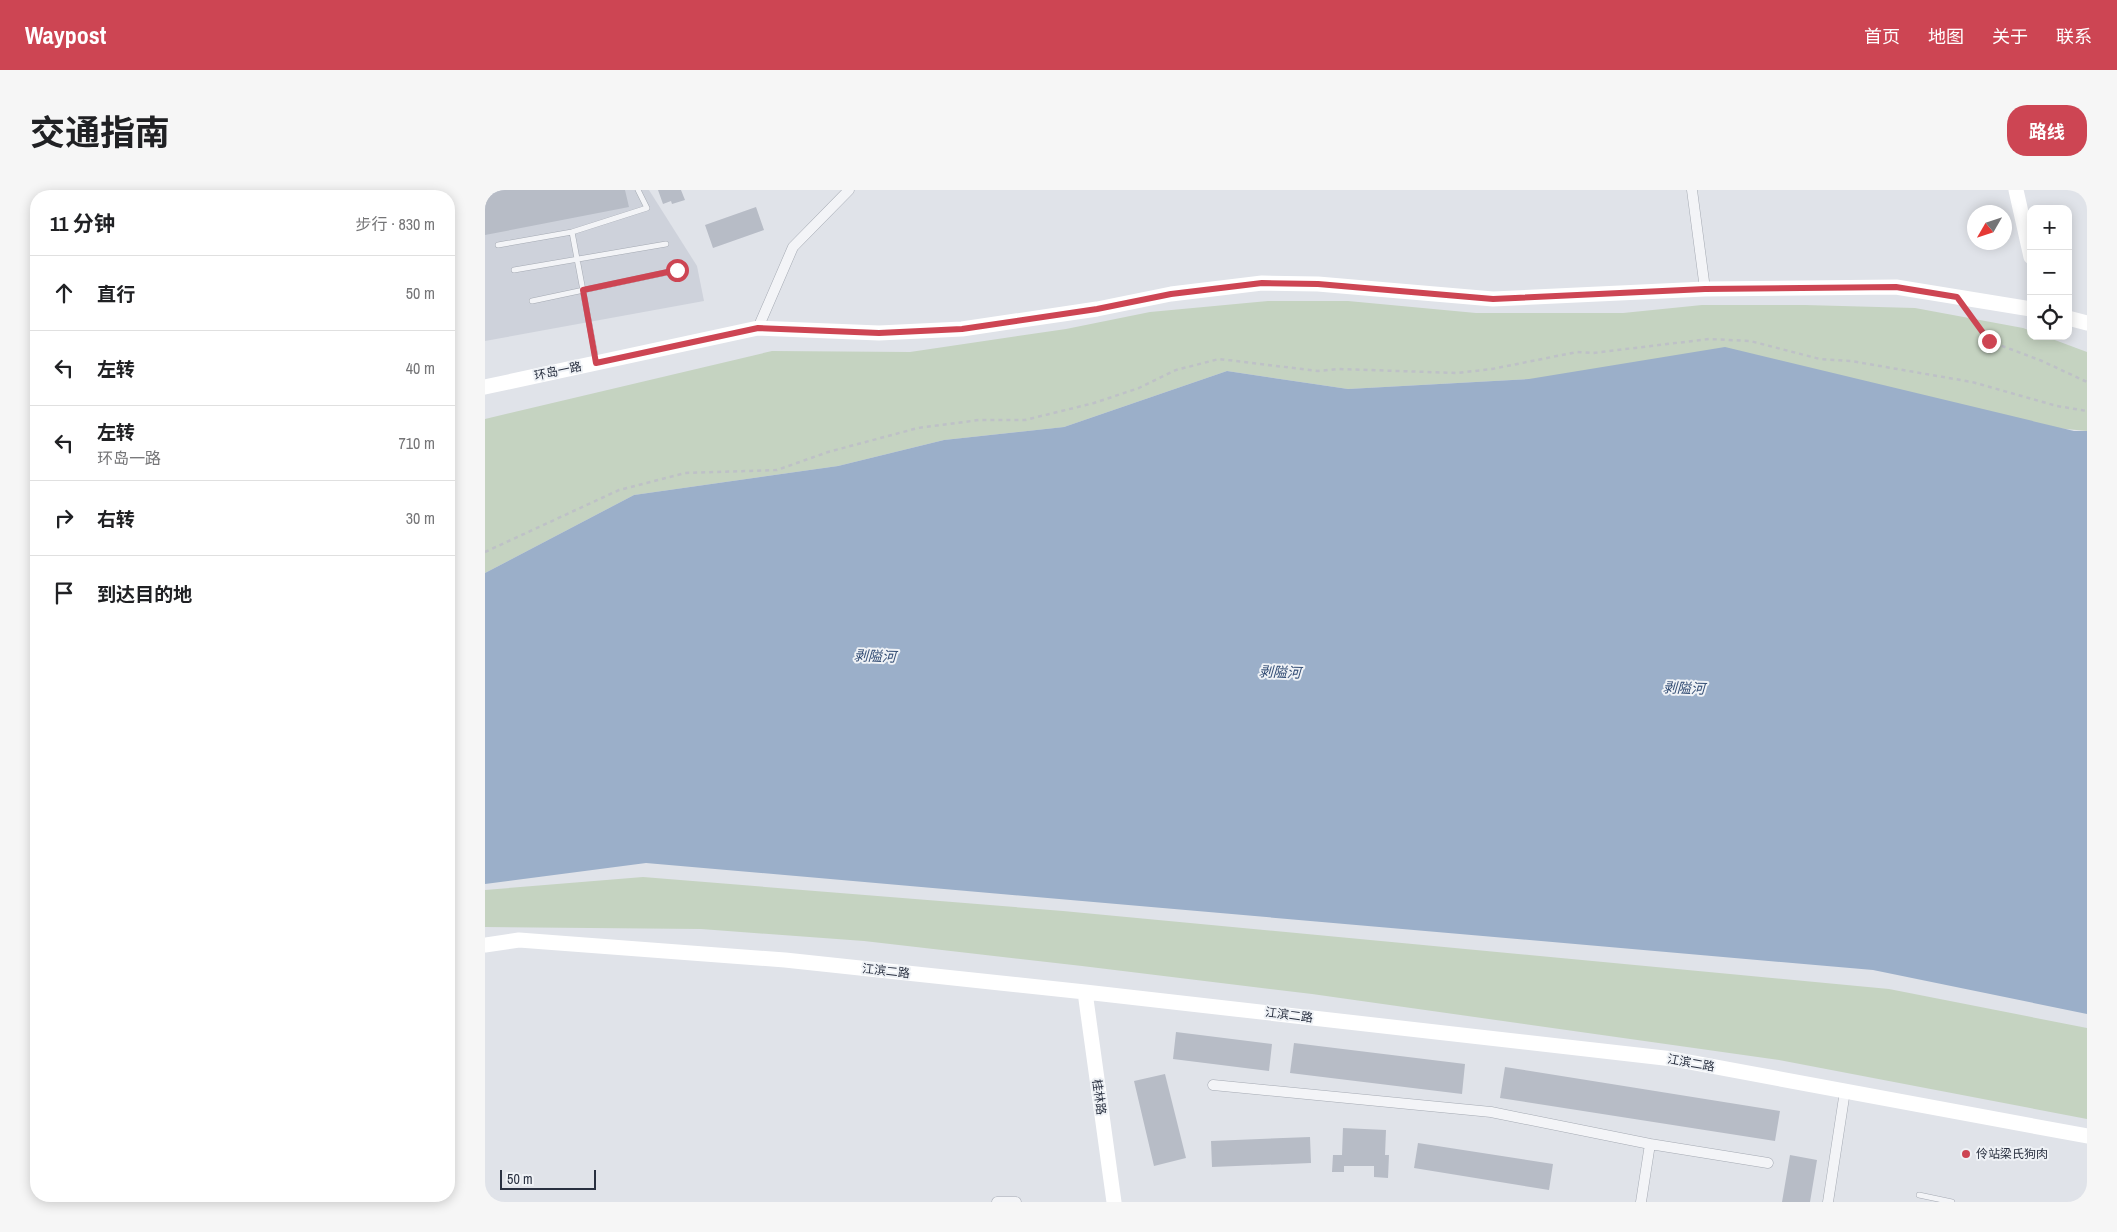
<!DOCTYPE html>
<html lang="zh">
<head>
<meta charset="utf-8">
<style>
  body { margin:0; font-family:"Archivo Narrow","Noto Sans SC",sans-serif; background:#f6f6f6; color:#202124 }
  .controls { position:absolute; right:15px; top:15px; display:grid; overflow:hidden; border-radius:10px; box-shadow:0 2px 12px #0003 }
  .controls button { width:45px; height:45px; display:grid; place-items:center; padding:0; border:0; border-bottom:1px solid #e0e0e0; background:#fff; color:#202124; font:25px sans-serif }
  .compass { position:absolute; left:1482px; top:15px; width:45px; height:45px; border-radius:50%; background:#fff; box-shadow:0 2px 12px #0003; rotate:231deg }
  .scale { position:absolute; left:15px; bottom:12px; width:96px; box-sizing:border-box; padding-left:5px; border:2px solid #293040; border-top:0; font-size:14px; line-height:18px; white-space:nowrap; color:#293040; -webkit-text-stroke:4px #eff2f6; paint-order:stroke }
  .stop { position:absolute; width:15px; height:15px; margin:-11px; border:4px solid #cd4553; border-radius:50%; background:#fff }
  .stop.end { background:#cd4553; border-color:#fff; box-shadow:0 1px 5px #0008 }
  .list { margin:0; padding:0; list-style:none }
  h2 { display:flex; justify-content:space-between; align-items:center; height:65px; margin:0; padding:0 20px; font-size:21px }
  h2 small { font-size:16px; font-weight:400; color:#757577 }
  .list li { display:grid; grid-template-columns:32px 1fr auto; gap:15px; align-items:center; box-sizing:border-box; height:75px; padding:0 20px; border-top:1px solid #e0e0e0 }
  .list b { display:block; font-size:19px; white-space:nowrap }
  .list p { margin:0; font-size:16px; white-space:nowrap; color:#757577 }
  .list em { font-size:16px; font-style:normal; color:#757577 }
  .icon { flex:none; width:28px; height:28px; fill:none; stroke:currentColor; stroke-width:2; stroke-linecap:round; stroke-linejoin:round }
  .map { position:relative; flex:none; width:1602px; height:1012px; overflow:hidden; border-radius:20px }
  header { display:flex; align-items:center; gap:30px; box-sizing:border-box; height:70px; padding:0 25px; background:#cd4553; color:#fff }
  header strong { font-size:24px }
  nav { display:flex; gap:28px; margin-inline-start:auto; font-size:18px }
  .intro { display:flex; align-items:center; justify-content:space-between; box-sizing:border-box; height:120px; padding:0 30px }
  h1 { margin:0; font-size:35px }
  .button { padding:12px 22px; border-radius:20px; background:#cd4553; color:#fff; font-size:18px; font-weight:700 }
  main { display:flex; gap:30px; padding:0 30px }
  aside { flex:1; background:#fff; border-radius:20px; box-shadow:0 2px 12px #0003 }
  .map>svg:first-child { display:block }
  .built { fill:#ced2db }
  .green { fill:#c5d3c1 }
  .water { fill:#9bafc9 }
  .building { fill:#b7bcc6 }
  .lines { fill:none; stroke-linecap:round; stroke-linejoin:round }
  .lane-casing { stroke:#a5aab3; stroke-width:6 }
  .street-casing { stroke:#a5aab3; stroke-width:11 }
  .path { stroke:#bec1c7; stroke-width:2.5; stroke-dasharray:4 4; stroke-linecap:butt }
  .lane { stroke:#f3f4f7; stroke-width:5 }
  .street { stroke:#f3f4f7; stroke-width:10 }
  .secondary { stroke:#fff; stroke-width:15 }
  .route { stroke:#cd4553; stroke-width:6 }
  .poi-dot { fill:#cd4553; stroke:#eff2f6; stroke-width:2 }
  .labels { text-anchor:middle; stroke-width:4; stroke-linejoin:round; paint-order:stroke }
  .street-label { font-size:12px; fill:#293040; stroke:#eff2f6 }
  .poi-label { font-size:12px; fill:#293040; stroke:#eff2f6; text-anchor:start }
  .water-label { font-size:14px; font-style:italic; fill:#334d74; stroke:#eff2f6 }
</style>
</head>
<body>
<header>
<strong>Waypost</strong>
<nav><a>首页</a><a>地图</a><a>关于</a><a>联系</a></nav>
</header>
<div class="intro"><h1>交通指南</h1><a class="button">路线</a></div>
<main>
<aside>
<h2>11 分钟<small>步行 · 830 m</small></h2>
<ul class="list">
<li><svg class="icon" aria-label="ahead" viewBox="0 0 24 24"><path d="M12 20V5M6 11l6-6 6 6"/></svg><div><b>直行</b></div><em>50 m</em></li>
<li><svg class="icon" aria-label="left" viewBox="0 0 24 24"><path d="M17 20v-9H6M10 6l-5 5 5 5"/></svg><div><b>左转</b></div><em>40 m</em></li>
<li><svg class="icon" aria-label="left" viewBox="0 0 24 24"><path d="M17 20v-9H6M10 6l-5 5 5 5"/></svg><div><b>左转</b><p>环岛一路</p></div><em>710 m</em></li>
<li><svg class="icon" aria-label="right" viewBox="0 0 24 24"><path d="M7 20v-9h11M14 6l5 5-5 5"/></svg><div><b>右转</b></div><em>30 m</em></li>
<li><svg class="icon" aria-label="arrive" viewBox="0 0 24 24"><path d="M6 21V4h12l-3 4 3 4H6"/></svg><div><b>到达目的地</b></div></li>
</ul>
</aside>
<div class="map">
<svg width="1602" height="1012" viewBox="0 0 1602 1012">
  <rect width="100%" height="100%" fill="#e0e3e9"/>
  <path class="built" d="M0 0H164L212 76 219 111 0 151Z"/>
  <path class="green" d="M783 111H863L991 123H1138L1217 115H1320L1430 118 1538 138 1546 141V146H1559L1602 162V241L1044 189 863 199 742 181 579 237 459 250 353 276 149 305 0 383V229L287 161 425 162 581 139 665 122Z
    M158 687 578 721 1404 799 1602 838V929L1294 870 827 804 597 776 379 751 216 739 0 737V700Z"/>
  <path class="water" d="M1240 157 1589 241H1602V824L1388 780 161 673 0 694V383L149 305 353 276 459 250 579 237 742 181 863 199 1044 189Z"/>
  <path class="building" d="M0 0H140L144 17 0 45Z
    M173 0H196L200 10 187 14 186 11 178 14Z
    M271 17 279 40 228 58 220 35Z
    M691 842 787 854 784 881 688 869Z
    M809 853 980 874 977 904 805 883Z
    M1020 877 1295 921 1290 951 1015 908Z
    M680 884 701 968 669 976 649 891Z
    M858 938 901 940 900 965H904L903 988 889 987V976H859V982H847L848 965H857Z
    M825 947 826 973 727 977 726 951Z
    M933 953 1068 974 1064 1000 929 978Z
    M1305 965 1332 970 1325 1012H1297Z"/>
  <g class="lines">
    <defs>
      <path id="lane" d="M13 55 87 42
        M29 80 181 54
        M47 111 193 80
        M111 170 87 42 162 18 153 0
        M1434 1005 1467 1012"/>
      <path id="street" d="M1207 0 1220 99
        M273 138 308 57 364 0
        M728 895 1006 922 1165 954 1156 1012
        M1165 954 1283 973
        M512 1012H531
        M1343 1012 1360 901"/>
    </defs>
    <use href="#lane" class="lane-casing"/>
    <use href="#street" class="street-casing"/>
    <path class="path" d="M1484 123 1504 151 1557 171 1602 192
      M0 362 134 300 200 283 292 280 343 262 433 238 494 230H540L609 213 654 198 691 180 734 169 833 181 854 179 972 183 1007 179 1092 162 1108 163 1224 149 1265 151 1335 169 1366 171 1487 192 1572 216 1602 221"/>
    <use href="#lane" class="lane"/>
    <use href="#street" class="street"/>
    <path class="secondary" d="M1531 0 1546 67
      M1583 128 1602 133
      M0 197 273 138 394 143 477 139 612 119 686 104 777 93 833 94 1008 109 1220 99 1411 97 1546 119
      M0 755 34 750 300 770 600 802 1188 869 1602 946
      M600 802 629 1012"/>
  </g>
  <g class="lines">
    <path class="route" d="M192 80 98 100 111 173 273 138 394 143 477 139 612 119 686 104 777 93 833 94 1008 109 1220 99 1411 97 1472 107 1504 151"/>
  </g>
  <circle class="poi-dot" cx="1481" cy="964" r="5"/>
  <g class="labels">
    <g class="street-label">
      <text transform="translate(73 181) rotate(-12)" y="4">环岛一路</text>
      <text transform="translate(401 781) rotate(6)" y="4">江滨二路</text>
      <text transform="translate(804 825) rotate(7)" y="4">江滨二路</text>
      <text transform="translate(1206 873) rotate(10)" y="4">江滨二路</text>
      <text transform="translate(614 907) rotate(82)" y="4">桂林路</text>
    </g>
    <g class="poi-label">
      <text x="1491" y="968">伶站梁氏狗肉</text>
    </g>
    <g class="water-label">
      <text transform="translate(390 466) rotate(2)" y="5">剥隘河</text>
      <text transform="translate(795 482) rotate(2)" y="5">剥隘河</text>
      <text transform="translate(1199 498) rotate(2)" y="5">剥隘河</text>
    </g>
  </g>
</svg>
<div class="controls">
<button>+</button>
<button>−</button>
<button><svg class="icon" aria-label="locate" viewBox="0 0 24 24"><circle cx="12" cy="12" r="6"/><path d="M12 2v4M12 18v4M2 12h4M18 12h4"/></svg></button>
</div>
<svg class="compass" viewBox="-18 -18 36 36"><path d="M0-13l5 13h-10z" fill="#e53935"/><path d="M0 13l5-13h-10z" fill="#757577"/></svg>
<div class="scale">50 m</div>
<div class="stop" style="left:192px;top:80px"></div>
<div class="stop end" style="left:1504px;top:151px"></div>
</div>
</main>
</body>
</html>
